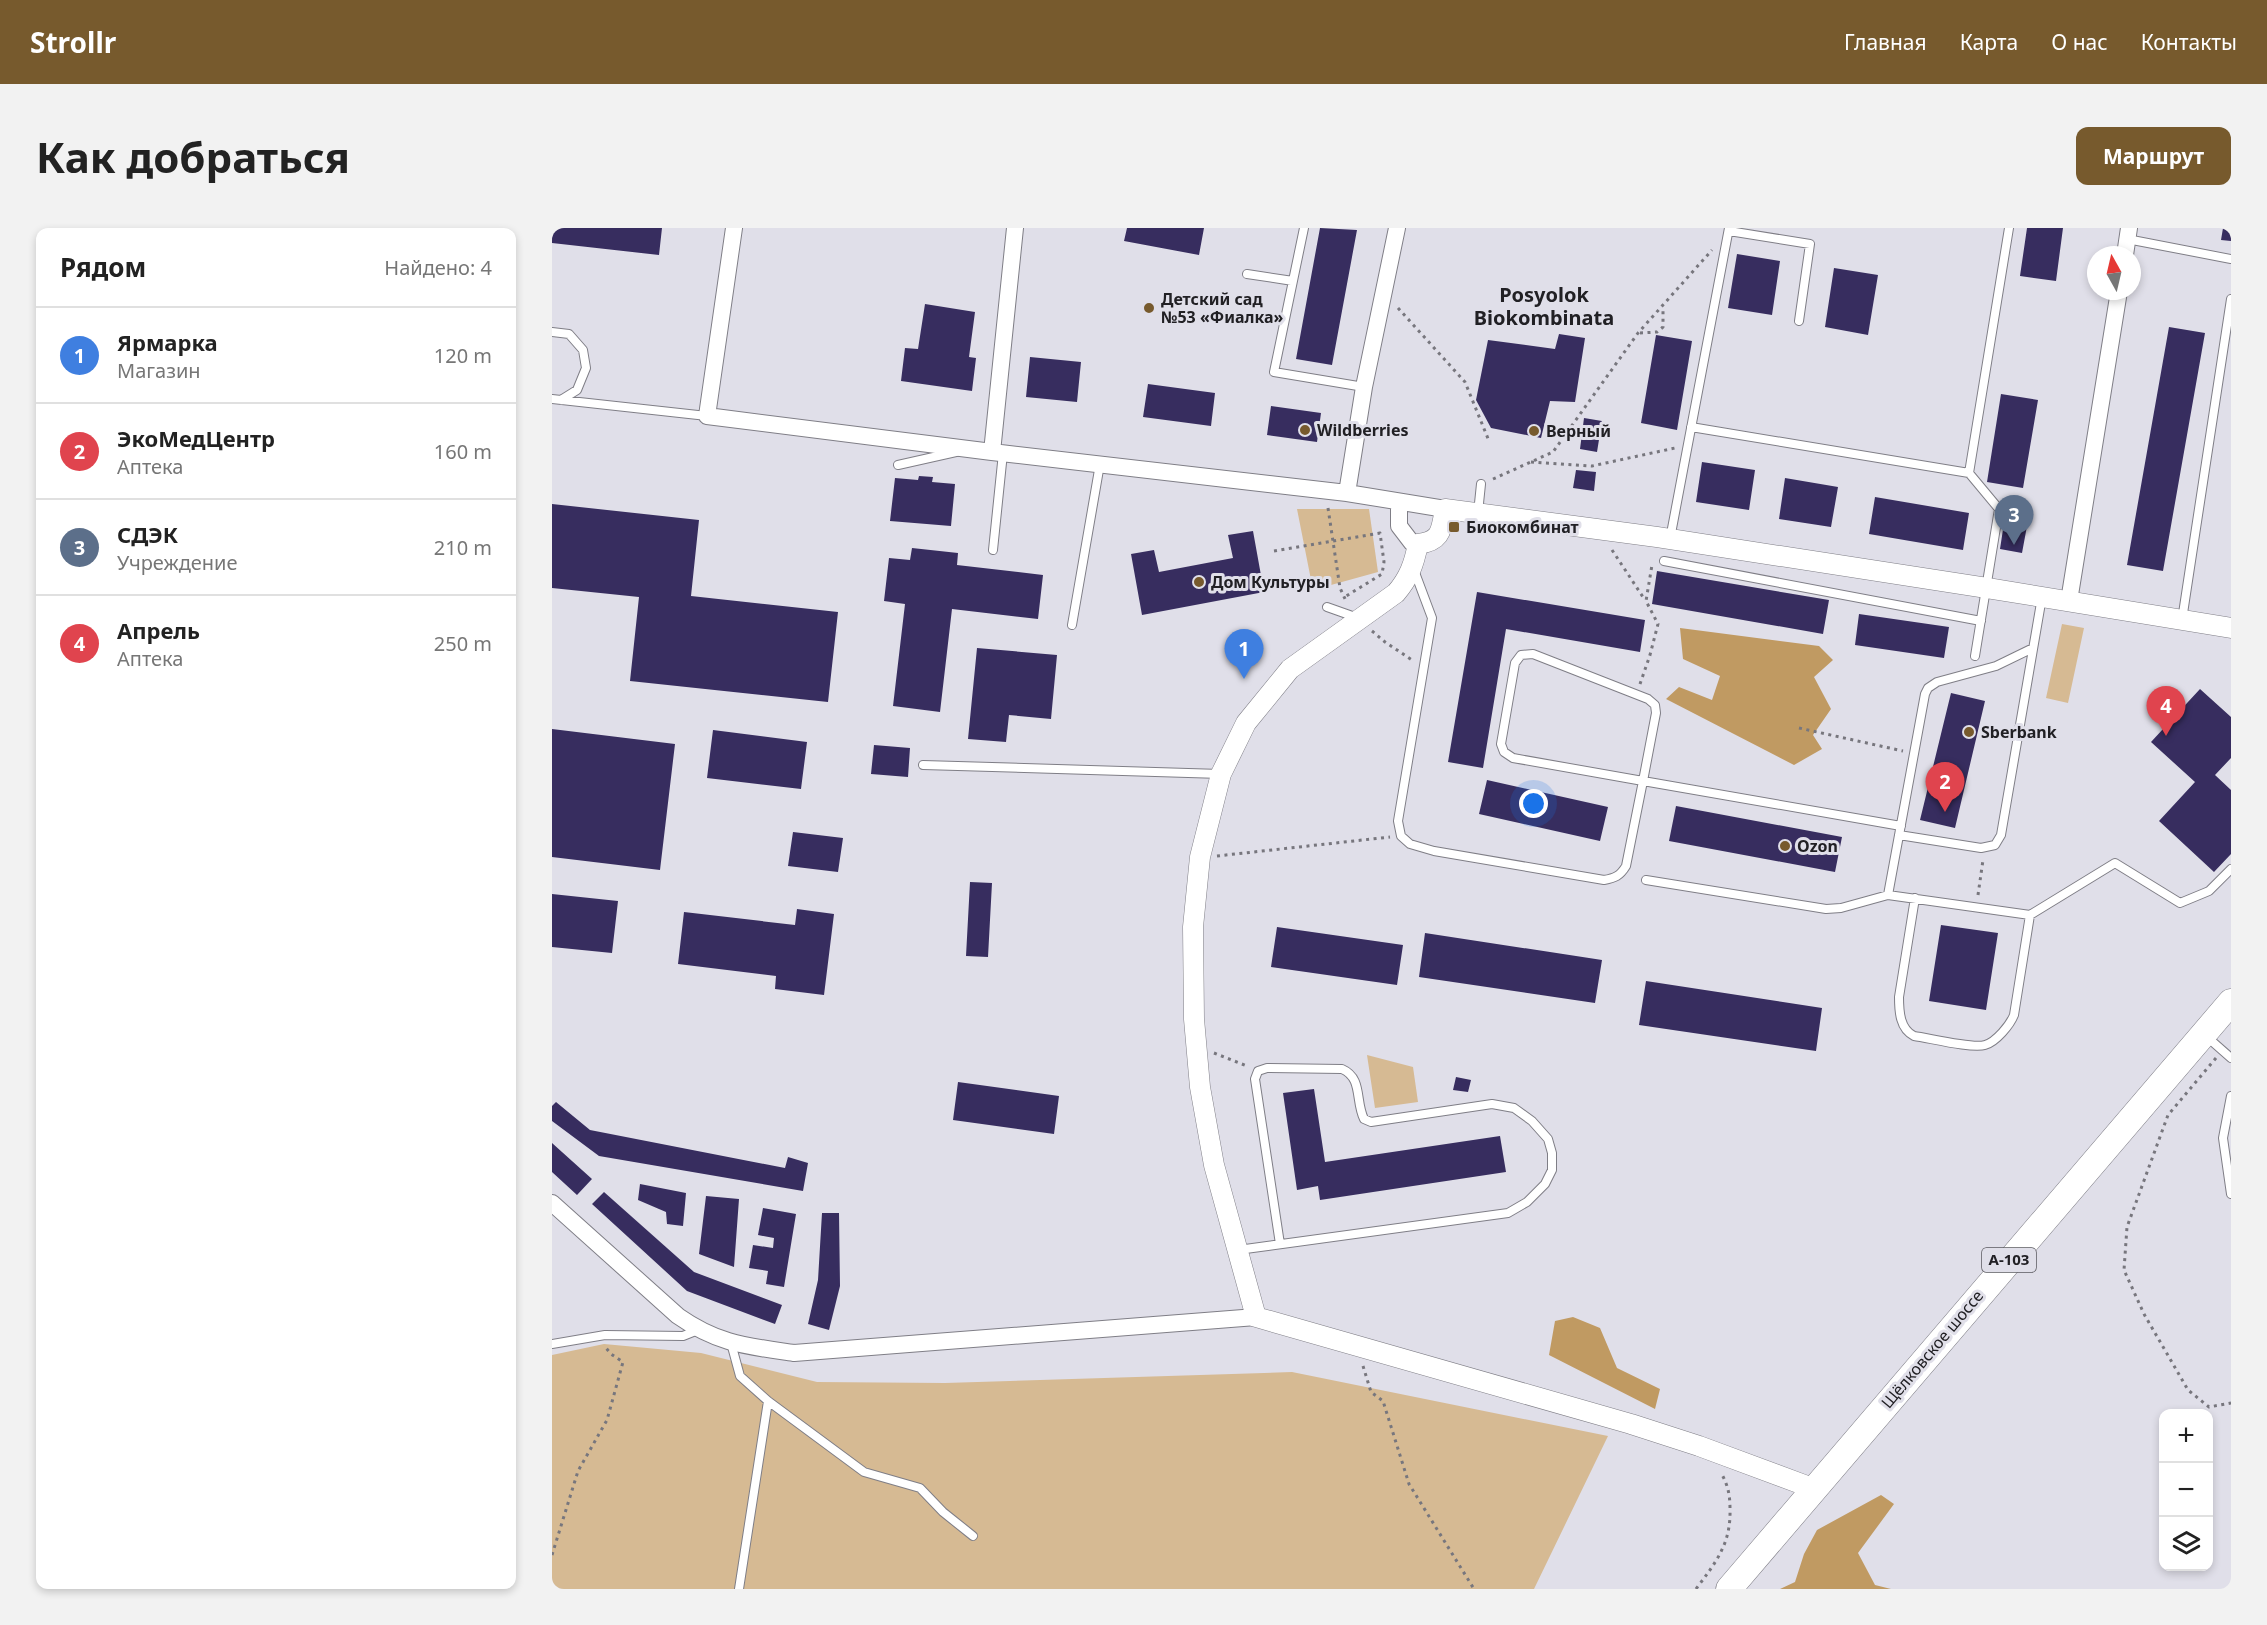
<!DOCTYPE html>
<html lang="ru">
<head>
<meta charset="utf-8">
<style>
  body { margin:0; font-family:"Noto Sans",sans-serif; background:#f2f2f2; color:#222 }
  .controls { position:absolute; right:18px; bottom:18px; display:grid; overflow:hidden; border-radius:12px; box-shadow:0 3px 9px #0003 }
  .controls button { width:54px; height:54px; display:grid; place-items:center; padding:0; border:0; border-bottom:2px solid #e0e0e0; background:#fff; color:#222; font:30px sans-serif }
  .compass { position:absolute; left:1535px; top:18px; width:54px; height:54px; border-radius:50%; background:#fff; box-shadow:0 3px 9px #0003; rotate:352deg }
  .you { position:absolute; left:982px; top:576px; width:21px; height:21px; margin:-15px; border:4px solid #fff; border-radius:50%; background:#1a73e8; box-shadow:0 0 0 9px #1a73e833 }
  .badge { display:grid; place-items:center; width:39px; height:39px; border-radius:50%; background:#775a2d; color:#fff; font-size:20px; font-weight:700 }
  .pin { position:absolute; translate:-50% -50px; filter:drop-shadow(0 2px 3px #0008) }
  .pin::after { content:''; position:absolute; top:32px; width:21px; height:18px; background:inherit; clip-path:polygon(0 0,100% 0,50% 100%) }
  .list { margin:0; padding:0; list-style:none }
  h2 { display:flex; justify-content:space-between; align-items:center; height:78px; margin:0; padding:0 24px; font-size:26px }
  h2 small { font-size:20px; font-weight:400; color:#767676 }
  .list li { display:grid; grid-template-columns:39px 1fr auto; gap:18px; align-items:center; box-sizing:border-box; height:96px; padding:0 24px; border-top:2px solid #e0e0e0 }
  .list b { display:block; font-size:22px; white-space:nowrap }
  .list p { margin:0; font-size:20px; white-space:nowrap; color:#767676 }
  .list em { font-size:20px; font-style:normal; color:#767676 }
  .icon { flex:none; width:33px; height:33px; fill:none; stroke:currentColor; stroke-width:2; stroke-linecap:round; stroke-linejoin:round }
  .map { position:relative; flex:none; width:1679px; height:1361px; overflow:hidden; border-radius:12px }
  header { display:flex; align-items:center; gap:36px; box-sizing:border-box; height:84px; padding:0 30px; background:#775a2d; color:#fff }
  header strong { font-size:28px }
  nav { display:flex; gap:33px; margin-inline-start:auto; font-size:21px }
  .intro { display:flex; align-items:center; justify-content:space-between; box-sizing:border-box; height:144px; padding:0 36px }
  h1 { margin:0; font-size:42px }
  .button { padding:15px 27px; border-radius:12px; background:#775a2d; color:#fff; font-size:21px; font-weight:700 }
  main { display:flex; gap:36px; padding:0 36px }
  aside { flex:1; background:#fff; border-radius:12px; box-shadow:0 3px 9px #0003 }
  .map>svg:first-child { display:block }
  .green { fill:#d6ba93 }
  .forest { fill:#c09a62 }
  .building { fill:#372d5f }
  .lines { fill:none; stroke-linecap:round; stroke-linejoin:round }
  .service-casing { stroke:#7f7e86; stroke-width:10 }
  .minor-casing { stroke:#7f7e86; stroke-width:18 }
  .tertiary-casing { stroke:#7f7e86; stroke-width:21 }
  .primary-casing { stroke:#7f7e86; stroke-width:27 }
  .path { stroke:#77767d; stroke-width:3; stroke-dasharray:3 4.5; stroke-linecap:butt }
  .service { stroke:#fff; stroke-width:8 }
  .minor { stroke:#fff; stroke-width:16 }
  .tertiary { stroke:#fff; stroke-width:20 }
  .primary { stroke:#fff; stroke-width:26 }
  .poi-dot { fill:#775a2d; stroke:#e0dfe9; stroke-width:2 }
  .labels { text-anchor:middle; stroke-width:6; stroke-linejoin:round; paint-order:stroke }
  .shield { fill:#e0dfe9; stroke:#5a595f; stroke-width:1.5 }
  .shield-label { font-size:15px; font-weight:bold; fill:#212024 }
  .poi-label { font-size:16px; font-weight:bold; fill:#212024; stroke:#e0dfe9; text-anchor:start }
  .street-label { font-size:16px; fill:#212024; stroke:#e0dfe9 }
  .quarter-label { font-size:20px; font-weight:bold; fill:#212024; stroke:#e0dfe9 }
</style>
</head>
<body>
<header>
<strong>Strollr</strong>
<nav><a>Главная</a><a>Карта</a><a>О нас</a><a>Контакты</a></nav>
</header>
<div class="intro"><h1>Как добраться</h1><a class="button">Маршрут</a></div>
<main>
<aside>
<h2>Рядом<small>Найдено: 4</small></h2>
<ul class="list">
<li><span class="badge" style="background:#3f7fe0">1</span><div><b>Ярмарка</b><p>Магазин</p></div><em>120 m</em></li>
<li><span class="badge" style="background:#e0444e">2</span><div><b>ЭкоМедЦентр</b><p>Аптека</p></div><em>160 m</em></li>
<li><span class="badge" style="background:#5c6f8a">3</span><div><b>СДЭК</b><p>Учреждение</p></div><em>210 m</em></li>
<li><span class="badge" style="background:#e0444e">4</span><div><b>Апрель</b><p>Аптека</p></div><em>250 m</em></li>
</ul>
</aside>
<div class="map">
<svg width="1679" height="1361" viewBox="0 0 1679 1361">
  <rect width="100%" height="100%" fill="#e0dfe9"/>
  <path class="green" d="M745 281H817L826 344 761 362Z
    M1510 396 1532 400 1516 475 1494 470Z
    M815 827 861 839 866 874 823 880Z
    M52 1116 149 1125 265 1154 393 1155 740 1144 1056 1208 982 1361H0V1127Z"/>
  <path class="forest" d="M1128 400 1267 418 1281 432 1262 449 1279 481 1261 507 1270 521 1242 537 1114 471 1127 459 1160 472 1168 448 1131 431Z
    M1021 1089 1048 1100 1065 1140 1108 1161 1103 1181 997 1127 1003 1093Z
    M1329 1267 1342 1276 1306 1325 1323 1357 1339 1361H1228L1243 1354 1252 1326 1265 1302Z"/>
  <path class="building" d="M0 0H110L107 27 0 15Z
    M575 0H652L647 27 572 13Z
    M768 0 805 2 780 137 744 131Z
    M1475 0H1511L1504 53 1468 48Z
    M1671 0H1679V13L1669 12Z
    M1185 26 1228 33 1220 87 1176 80Z
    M1282 40 1326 47 1316 107 1273 99Z
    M373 76 423 84 417 129 424 130 420 163 349 153 353 120 366 121Z
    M1617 99 1653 105 1611 343 1575 337Z
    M1007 106 1033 110 1023 174 998 173 989 210 939 200 924 172 936 112 1003 121Z
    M1104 107 1140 113 1125 202 1089 195Z
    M478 129 529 134 525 174 474 169Z
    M596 156 663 165 659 198 591 189Z
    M1449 166 1486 172 1471 260 1435 254Z
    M719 178 769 185 765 214 715 207Z
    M1032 190 1050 193 1045 224 1028 221Z
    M1150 234 1203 242 1197 282 1144 274Z
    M1024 242 1044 244 1042 263 1021 260Z
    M367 248 381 249 380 254 403 256 399 298 338 293 343 250 366 252Z
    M1233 250 1286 259 1279 299 1227 291Z
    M1323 269 1417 285 1411 322 1317 306Z
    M0 276 147 292 139 368 286 384 276 474 78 453 87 369 0 360Z
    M1452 295 1475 298 1470 325 1448 321Z
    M701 303 712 364 590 387 579 326 602 322 607 344 681 330 676 307Z
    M360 320 406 325 405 337 491 347 486 391 400 381 388 484 341 478 353 376 332 373 337 330 358 332Z
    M1105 343 1277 372 1271 406 1100 376Z
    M925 364 1093 392 1088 424 954 401 931 540 896 534Z
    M1307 386 1397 399 1392 430 1303 417Z
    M425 420 505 427 499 491 457 487 454 514 416 511Z
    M1648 461 1679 489V530L1663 547 1679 562V626L1662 644 1607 593 1643 554 1599 514Z
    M1399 465 1433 473 1403 600 1368 592Z
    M0 501 123 516 108 642 0 629Z
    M161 502 255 514 249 561 155 550Z
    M322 517 358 520 356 549 319 546Z
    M935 552 1056 579 1048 613 927 586Z
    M1124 578 1290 609 1283 644 1117 613Z
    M241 604 291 610 286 644 236 638Z
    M418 654 440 655 436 729 414 728Z
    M0 666 66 673 60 725 0 719Z
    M245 681 282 686 272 767 223 761 224 748 126 736 132 684 243 697Z
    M1389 697 1446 705 1434 782 1377 773Z
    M725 699 851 717 845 757 719 739Z
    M873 705 1050 732 1043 775 867 749Z
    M1094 753 1270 780 1264 823 1087 797Z
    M904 849 919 852 916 864 901 862Z
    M406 854 507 868 502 906 401 892Z
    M762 861 773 934 948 908 954 944 768 972 766 958 745 962 731 865Z
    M4 874 38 902 233 940 236 929 256 935 251 963 47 928 0 893V878Z
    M0 915 40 951 25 967 0 944Z
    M88 956 134 965 131 998 115 996 114 984 86 972Z
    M52 964 142 1044 230 1077 223 1096 135 1063 40 976Z
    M154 968 187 971 182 1039 147 1026Z
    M211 980 244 986 232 1059 214 1056 216 1043 197 1040 201 1017 221 1020 222 1010 206 1007Z
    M270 985H287L288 1058 277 1102 256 1096 266 1052Z"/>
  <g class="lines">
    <defs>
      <path id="service" d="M752 0 722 144 812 159
        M1177 3 1258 16 1247 93
        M1575 11 1679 31
        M695 46 741 53
        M0 104 17 106 31 122 34 140 25 162 9 172
        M0 171 155 188
        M1139 199 1417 245 1447 281 1423 428
        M346 237 404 224
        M1417 245 1457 0
        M926 285 929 256
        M1118 311 1177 0
        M441 322 451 225
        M1112 333 1429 393
        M862 342 880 390 846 593 849 608 858 616 882 623 1052 652C1063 650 1068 648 1074 638L1091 553 961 530 952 524 949 516 963 435 969 427 981 426 1096 471 1103 477 1104 485 1091 553 1349 598
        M775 379 806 390
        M1630 392 1679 71
        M520 397 548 236
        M371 537 669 546
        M1347 607 1429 620 1443 617 1449 607 1490 369
        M1094 652 1274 681 1289 680 1336 667 1373 466 1376 460 1385 454 1444 438 1481 420
        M1336 667 1478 687 1563 635 1628 675 1657 663 1679 641
        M1363 670 1347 769C1347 784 1348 801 1362 808 1377 810 1420 821 1433 817 1444 814 1458 797 1462 787L1478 687
        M1654 808 1679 830
        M1679 868 1671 910 1679 966
        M686 1022 956 985 975 974 993 956 1000 942V925L996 911 980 893 962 880 940 876 819 894 812 891C803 873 811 850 790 841L715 840 706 843 703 851 728 1016
        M179 1115 188 1148 216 1173 312 1244 368 1260 391 1284 421 1308
        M0 1116 53 1107 131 1108 146 1102
        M187 1361 216 1173"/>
      <path id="minor" d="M182 0 155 188 440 224 795 265 893 281
        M1573 27 1577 0
        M440 224 463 0
        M795 265 812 159 845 0
        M847 274V298L860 315 866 316
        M1517 373 1567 63
        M0 975 126 1088C166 1116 194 1118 242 1125L704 1089"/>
      <path id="tertiary" d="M1263 1261 1147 1218 1079 1196 704 1089 662 937 648 859 642 791 641 699 648 629 669 546 694 495 738 441 844 365C857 350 862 336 866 316 890 313 889 302 893 281L1105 309 1435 360 1679 400"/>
      <path id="primary" d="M1177 1361 1679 774"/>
    </defs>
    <use href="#service" class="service-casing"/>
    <use href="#minor" class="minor-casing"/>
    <use href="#tertiary" class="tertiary-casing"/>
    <use href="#primary" class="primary-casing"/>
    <path class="path" d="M846 80 913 154 937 213
      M1088 105 1105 104 1111 99V80
      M979 234 1040 238 1123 220
      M941 251 1001 224 1086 105 1160 22
      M776 280 788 360 794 373
      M1060 322 1093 372
      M722 323 828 305 832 334 830 346 791 370
      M820 403 833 414 860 432
      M1088 456 1098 427 1106 396 1094 373 1100 337
      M1247 500 1351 523
      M665 628 838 609
      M1426 667 1431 632
      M662 825 695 838
      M1664 830 1616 887 1575 999 1572 1042 1592 1086 1636 1162 1657 1179 1679 1175
      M811 1138 819 1164 831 1173 857 1256 922 1361
      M0 1327 26 1243 55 1192 71 1134 59 1126 54 1120
      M1144 1361C1164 1334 1179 1316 1178 1281 1178 1267 1176 1257 1169 1245"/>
    <use href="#service" class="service"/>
    <use href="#minor" class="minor"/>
    <use href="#tertiary" class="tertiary"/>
    <use href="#primary" class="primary"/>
  </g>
  <g class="poi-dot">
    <circle cx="597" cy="80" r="6"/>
    <circle cx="753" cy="202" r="6"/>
    <circle cx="982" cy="203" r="6"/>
    <rect x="896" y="293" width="12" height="12" rx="3"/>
    <circle cx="647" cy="354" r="6"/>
    <circle cx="1417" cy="504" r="6"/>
    <circle cx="1233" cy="618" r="6"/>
  </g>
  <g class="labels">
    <rect class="shield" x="1430" y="1020" width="54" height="24" rx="4.5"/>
    <g class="shield-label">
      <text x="1457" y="1037">А-103</text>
    </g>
    <g class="poi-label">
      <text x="609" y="77">Детский сад<tspan x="609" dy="18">№53 «Фиалка»</tspan></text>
      <text x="765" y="208">Wildberries</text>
      <text x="994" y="209">Верный</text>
      <text x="914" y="305">Биокомбинат</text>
      <text x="659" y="360">Дом Культуры</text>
      <text x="1429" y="510">Sberbank</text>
      <text x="1245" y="624">Ozon</text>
    </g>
    <g class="street-label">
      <text transform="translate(1380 1121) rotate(-50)" y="6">Щёлковское шоссе</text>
    </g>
    <g class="quarter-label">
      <text x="992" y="74">Posyolok<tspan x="992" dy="23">Biokombinata</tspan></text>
    </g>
  </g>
</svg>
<div class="controls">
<button>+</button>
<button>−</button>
<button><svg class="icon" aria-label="layers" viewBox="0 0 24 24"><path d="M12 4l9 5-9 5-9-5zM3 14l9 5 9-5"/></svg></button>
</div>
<svg class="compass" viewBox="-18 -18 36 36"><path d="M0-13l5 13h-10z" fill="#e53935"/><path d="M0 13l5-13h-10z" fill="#767676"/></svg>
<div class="you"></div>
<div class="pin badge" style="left:692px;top:451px;background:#3f7fe0">1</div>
<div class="pin badge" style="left:1393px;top:584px;background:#e0444e">2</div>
<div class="pin badge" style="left:1462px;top:317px;background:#5c6f8a">3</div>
<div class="pin badge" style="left:1614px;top:508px;background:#e0444e">4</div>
</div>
</main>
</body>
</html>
